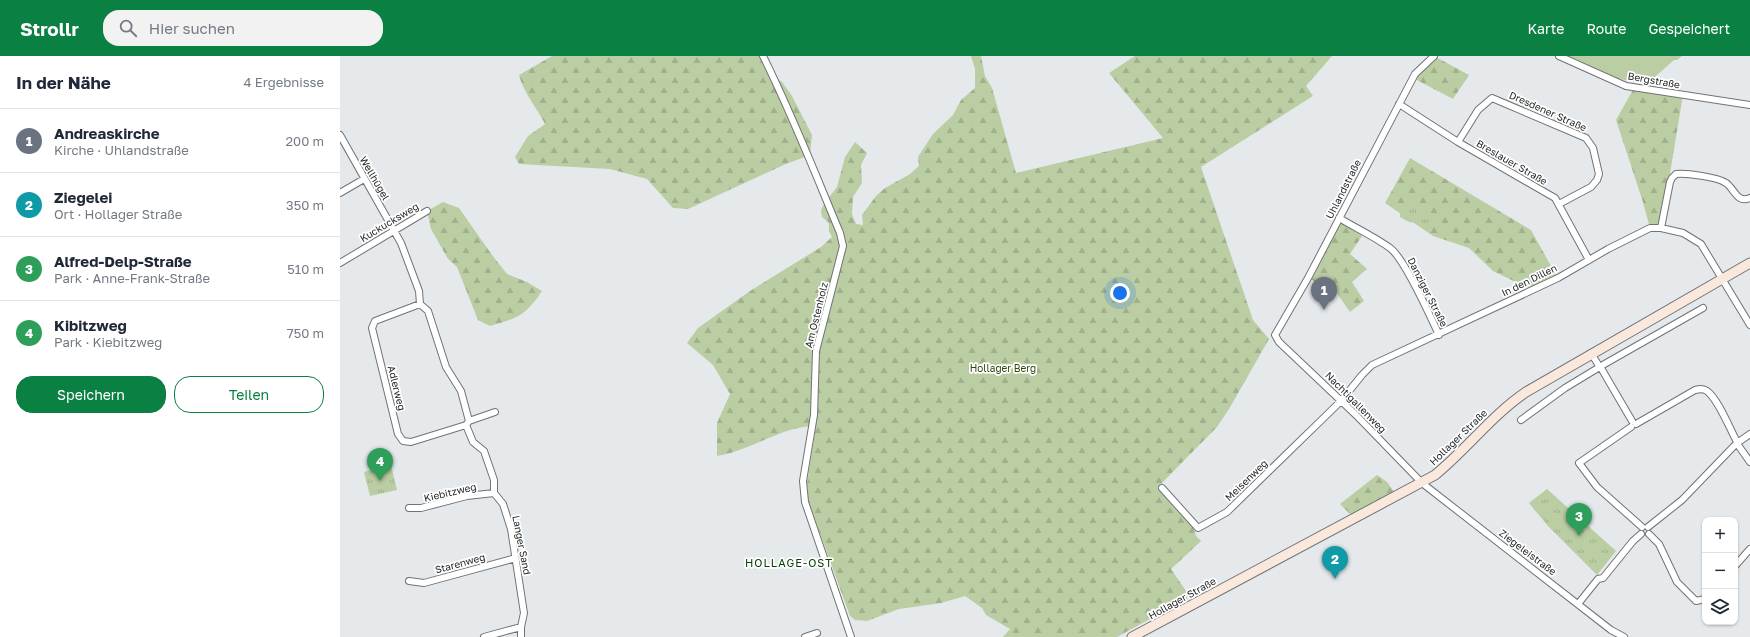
<!DOCTYPE html>
<html lang="de">
<head>
<meta charset="utf-8">
<style>
  body { margin:0; font-family:"Golos Text",sans-serif; background:#f2f2f3; color:#1f2937 }
  .controls { position:absolute; right:12px; bottom:12px; display:grid; overflow:hidden; border-radius:8px; box-shadow:0 1px 3px #0004 }
  .controls button { width:36px; height:36px; display:grid; place-items:center; padding:0; border:0; border-bottom:1px solid #e0e1e3; background:#fff; color:#1f2937; font:20px sans-serif }
  .you { position:absolute; left:780px; top:237px; width:14px; height:14px; margin:-10px; border:3px solid #fff; border-radius:50%; background:#1a73e8; box-shadow:0 0 0 6px #1a73e833 }
  .badge { display:grid; place-items:center; width:26px; height:26px; border-radius:50%; background:#0b8043; color:#fff; font-size:13px; font-weight:700 }
  .pin { position:absolute; translate:-50% -33px; filter:drop-shadow(0 1px 2px #0008) }
  .pin::after { content:''; position:absolute; top:21px; width:14px; height:12px; background:inherit; clip-path:polygon(0 0,100% 0,50% 100%) }
  .list { margin:0; padding:0; list-style:none }
  h2 { display:flex; justify-content:space-between; align-items:center; height:52px; margin:0; padding:0 16px; font-size:17px }
  h2 small { font-size:13px; font-weight:400; color:#747a83 }
  .list li { display:grid; grid-template-columns:26px 1fr auto; gap:12px; align-items:center; box-sizing:border-box; height:64px; padding:0 16px; border-top:1px solid #e0e1e3 }
  .list b { display:block; font-size:15px; white-space:nowrap }
  .list p { margin:0; font-size:13px; white-space:nowrap; color:#747a83 }
  .list em { font-size:13px; font-style:normal; color:#747a83 }
  .actions { display:flex; gap:8px; padding:12px 16px }
  .actions a { flex:1; padding:9px 0; border:1px solid #0b8043; border-radius:16px; text-align:center; font-size:14px; color:#0b8043 }
  .actions .main { background:#0b8043; color:#fff }
  .icon { flex:none; width:22px; height:22px; fill:none; stroke:currentColor; stroke-width:2; stroke-linecap:round; stroke-linejoin:round }
  .map { position:relative; flex:none; width:1410px; height:581px; overflow:hidden }
  header { display:flex; align-items:center; gap:24px; box-sizing:border-box; height:56px; padding:0 20px; background:#0b8043; color:#fff }
  header strong { font-size:19px }
  nav { display:flex; gap:22px; margin-inline-start:auto; font-size:14px }
  .search { width:280px; height:36px; background:#f2f2f3; display:flex; align-items:center; gap:10px; box-sizing:border-box; padding:0 14px; border-radius:16px; color:#747a83; font-size:15px }
  main { display:flex }
  aside { flex:1; background:#fff }
  .map>svg:first-child { display:block }
  .green { fill:#bbcda3 }
  .forest { fill:url(#forest-firs) }
  .park { fill:url(#park-tufts) }
  .lines { fill:none; stroke-linecap:round; stroke-linejoin:round }
  .street-casing { stroke:#707376; stroke-width:8 }
  .secondary-casing { stroke:#707376; stroke-width:11 }
  .street { stroke:#fff; stroke-width:6 }
  .secondary { stroke:#fbe8dc; stroke-width:9 }
  .labels { text-anchor:middle; stroke-width:3.5; stroke-linejoin:round; paint-order:stroke }
  .street-label { font-size:10px; fill:#252627; stroke:#fff }
  .park-label { font-size:10px; fill:#33470d; stroke:#fff }
  .neighbourhood-label { font-size:11px; letter-spacing:1px; fill:#09400a; stroke:#fff }
</style>
</head>
<body>
<header>
<strong>Strollr</strong>
<div class="search"><svg class="icon" aria-label="search" viewBox="0 0 24 24"><circle cx="10" cy="10" r="6"/><path d="M15 15l6 6"/></svg>Hier suchen</div>
<nav><a>Karte</a><a>Route</a><a>Gespeichert</a></nav>
</header>
<main>
<aside>
<h2>In der Nähe<small>4 Ergebnisse</small></h2>
<ul class="list">
<li><span class="badge" style="background:#6b7280">1</span><div><b>Andreaskirche</b><p>Kirche · Uhlandstraße</p></div><em>200 m</em></li>
<li><span class="badge" style="background:#0f9aa8">2</span><div><b>Ziegelei</b><p>Ort · Hollager Straße</p></div><em>350 m</em></li>
<li><span class="badge" style="background:#2e9e5b">3</span><div><b>Alfred-Delp-Straße</b><p>Park · Anne-Frank-Straße</p></div><em>510 m</em></li>
<li><span class="badge" style="background:#2e9e5b">4</span><div><b>Kibitzweg</b><p>Park · Kiebitzweg</p></div><em>750 m</em></li>
</ul>
<div class="actions"><a class="main">Speichern</a><a>Teilen</a></div>
</aside>
<div class="map">
<svg width="1410" height="581" viewBox="0 0 1410 581">
  <defs>
    <pattern id="forest-firs" width="22" height="20" patternUnits="userSpaceOnUse"><rect width="22" height="20" fill="#bbcda3"/><path d="M5 1l3.5 6h-7zM16 11l3.5 6h-7z" fill="#a1b08c"/></pattern>
    <pattern id="park-tufts" width="24" height="20" patternUnits="userSpaceOnUse"><rect width="24" height="20" fill="#bbcda3"/><path d="M3 7l-1-3M5 7V3M7 7l1-3M15 17l-1-3M17 17v-4M19 17l1-3" fill="none" stroke="#a1b08c"/></pattern>
  </defs>
  <rect width="100%" height="100%" fill="#e5e9ec"/>
  <path class="green" d="M1227 0H1342L1337 4H1334L1308 27 1307 26C1279 28 1252 11 1227 0Z"/>
  <path class="forest" d="M212 0H423L433 20 442 26 452 40 472 79 470 99 446 108 348 153 333 152 307 123 270 113 179 108 175 101 188 80 205 68C197 52 183 36 179 19Z
    M631 0H641L645 20 652 32 676 117 823 82 769 17 795 0H992L966 30 973 40 861 111 913 264 929 283 889 353 877 371 817 432 853 471 856 480 861 485 831 513 850 541 777 581H663L670 573 646 559 642 552 625 540 601 547 559 553 527 565 515 564 510 560 468 444 467 427 476 370C441 370 411 395 377 400V367L390 338 373 309 347 287 358 272 410 235 481 191 492 181 489 175V167L482 161 481 154 484 148 497 131 505 101 515 86 527 97 521 109 522 127 513 141 512 158 516 168 523 169 522 159 536 140 545 132 570 118 579 110 578 101 593 78 613 59 621 44 635 32V13Z
    M1094 0 1129 19 1113 43 1073 22Z
    M1294 32 1343 39 1321 172H1310L1302 143 1276 64Z
    M1070 102 1191 174 1216 219 1194 231 1188 232 1153 215 1129 192 1093 180 1045 147Z
    M103 146 119 152 152 199 167 218 187 226 202 235C185 260 178 262 150 270L138 264 117 211 108 203 91 173 87 155Z
    M999 162 1024 177 1010 198 1027 213 1012 226 1024 245 1010 256 996 236 968 222Z
    M1037 419 1047 426 1057 440 1014 462 1000 448Z"/>
  <path class="park" d="M1073 146C1086 146 1097 158 1086 169L1069 166 1060 161V156L1064 151Z
    M51 409 57 434 30 440 24 416Z
    M1207 433 1276 495 1257 519 1208 470 1189 447Z"/>
  <g class="lines">
    <defs>
      <path id="street" d="M423 0C452 58 475 117 500 177L503 190 476 295 474 359 463 425 465 446 511 581
        M1094 0 1075 18 968 222 935 279 939 286 1016 359 1082 427 1271 574 1284 581
        M1219 0 1286 30 1410 49
        M1059 48 1118 86 1215 142 1249 204
        M0 79 61 187 79 235 80 248 88 255 106 311 121 335 129 365 126 369 133 386 144 395 154 424V437L163 448 171 473 184 557 181 571V581
        M1118 86 1138 54 1152 42 1246 82 1253 92 1259 118 1257 124 1251 131 1219 148
        M0 137 24 123
        M999 162C1016 172 1035 181 1050 192 1065 203 1090 260 1099 279
        M1321 172 1330 126 1332 122 1336 118C1346 117 1378 121 1386 127 1394 132 1397 148 1410 142
        M0 207 87 155
        M80 248 35 265 32 272 58 378 63 385 71 386 126 369
        M1251 297 1259 310
        M1261 310 1363 252
        M1261 312 1292 365
        M1181 364 1225 332 1258 312
        M129 365 155 356
        M1296 368 1355 334C1359 333 1363 332 1367 335 1378 343 1389 371 1396 384
        M1291 371 1239 407 1257 431 1302 471
        M1400 385 1410 378
        M1398 389 1410 406
        M822 432 858 472 887 456 1001 345 1022 319 1032 309 1218 222 1268 193 1310 172H1321L1343 177 1361 188 1410 269
        M69 452H81L127 440 154 437
        M1308 471 1342 444 1395 389
        M1309 478 1319 488 1337 526 1356 545 1365 543
        M1395 510 1410 493
        M69 525 84 527 176 502
        M1238 548 1258 523 1263 522 1293 485 1301 478
        M144 581 181 571
        M465 581 477 577"/>
      <path id="secondary" d="M792 581 1095 419C1127 393 1152 359 1186 336L1410 207"/>
    </defs>
    <use href="#street" class="street-casing"/>
    <use href="#secondary" class="secondary-casing"/>
    <use href="#street" class="street"/>
    <use href="#secondary" class="secondary"/>
  </g>
  <g class="labels">
    <g class="street-label">
      <text transform="translate(1314 24) rotate(10)" y="4">Bergstraße</text>
      <text transform="translate(1208 55) rotate(24)" y="4">Dresdener Straße</text>
      <text transform="translate(1172 106) rotate(30)" y="4">Breslauer Straße</text>
      <text transform="translate(35 122) rotate(60)" y="4">Wellhügel</text>
      <text transform="translate(1003 133) rotate(-63)" y="4">Uhlandstraße</text>
      <text transform="translate(49 166) rotate(-31)" y="4">Kuckucksweg</text>
      <text transform="translate(1189 224) rotate(-26)" y="4">In den Dillen</text>
      <text transform="translate(1088 236) rotate(63)" y="4">Danziger Straße</text>
      <text transform="translate(476 259) rotate(-76)" y="4">Am Ostenholz</text>
      <text transform="translate(57 332) rotate(76)" y="4">Adlerweg</text>
      <text transform="translate(1016 346) rotate(45)" y="4">Nachtigallenweg</text>
      <text transform="translate(1118 381) rotate(-44)" y="4">Hollager Straße</text>
      <text transform="translate(906 424) rotate(-44)" y="4">Meisenweg</text>
      <text transform="translate(110 436) rotate(-13)" y="4">Kiebitzweg</text>
      <text transform="translate(182 489) rotate(79)" y="4">Langer Sand</text>
      <text transform="translate(1188 496) rotate(37)" y="4">Ziegeleistraße</text>
      <text transform="translate(120 507) rotate(-15)" y="4">Starenweg</text>
      <text transform="translate(842 542) rotate(-29)" y="4">Hollager Straße</text>
    </g>
    <g class="park-label">
      <text x="663" y="316">Hollager Berg</text>
    </g>
    <g class="neighbourhood-label">
      <text x="449" y="511">HOLLAGE-OST</text>
    </g>
  </g>
</svg>
<div class="controls">
<button>+</button>
<button>−</button>
<button><svg class="icon" aria-label="layers" viewBox="0 0 24 24"><path d="M12 4l9 5-9 5-9-5zM3 14l9 5 9-5"/></svg></button>
</div>
<div class="you"></div>
<div class="pin badge" style="left:984px;top:254px;background:#6b7280">1</div>
<div class="pin badge" style="left:995px;top:523px;background:#0f9aa8">2</div>
<div class="pin badge" style="left:1239px;top:480px;background:#2e9e5b">3</div>
<div class="pin badge" style="left:40px;top:425px;background:#2e9e5b">4</div>
</div>
</main>
</body>
</html>
